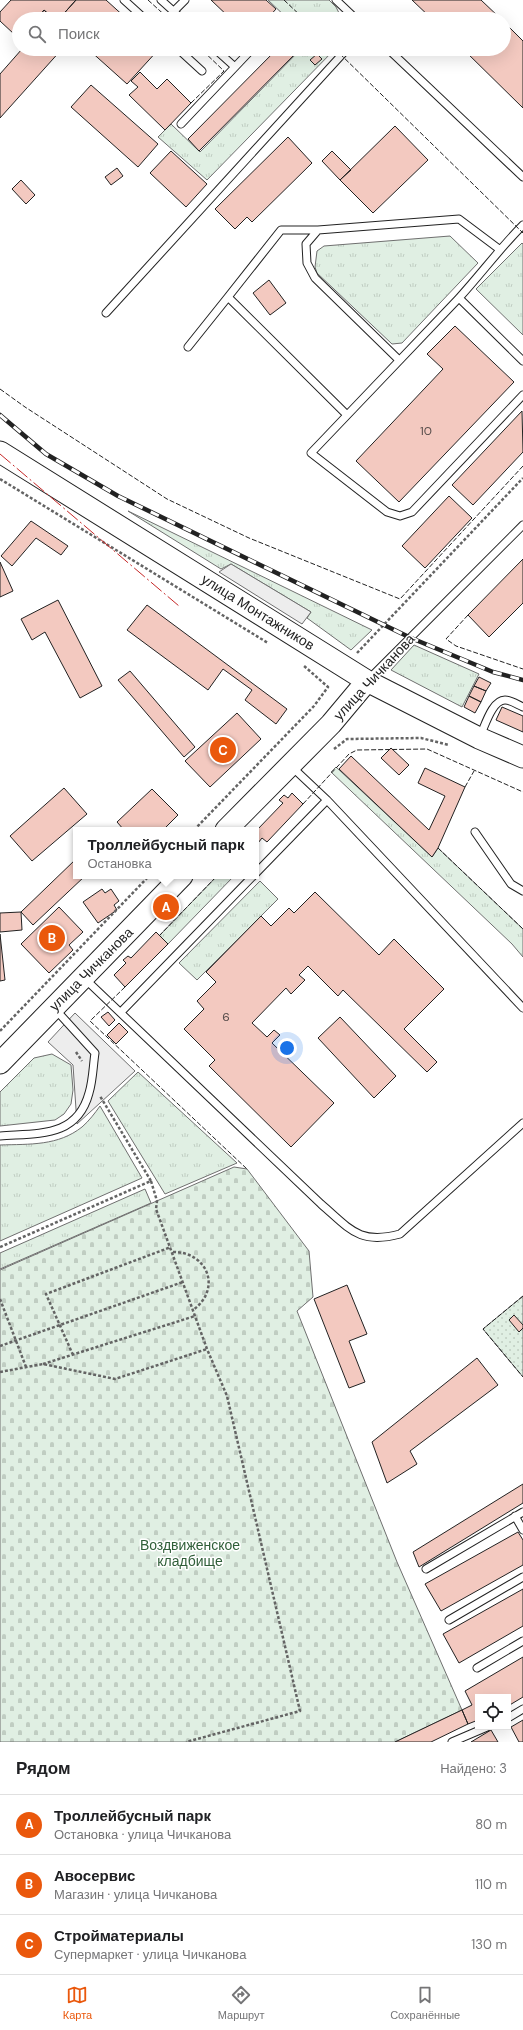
<!DOCTYPE html>
<html lang="ru">
<head>
<meta charset="utf-8">
<style>
  body { margin:0; font-family:"DM Sans",sans-serif; background:#f2f2f2; color:#202124 }
  .controls { position:absolute; right:12px; bottom:12px; display:grid; overflow:hidden; border-radius:0px; box-shadow:0 4px 16px #0002 }
  .controls button { width:36px; height:36px; display:grid; place-items:center; padding:0; border:0; border-bottom:1px solid #e0e0e0; background:#fff; color:#202124; font:20px sans-serif }
  .you { position:absolute; left:287px; top:1048px; width:14px; height:14px; margin:-10px; border:3px solid #fff; border-radius:50%; background:#1a73e8; box-shadow:0 0 0 6px #1a73e833 }
  .badge { display:grid; place-items:center; width:26px; height:26px; border-radius:50%; background:#ea580c; color:#fff; font-size:13px; font-weight:700 }
  .pin { position:absolute; translate:-50% -50%; border:2px solid #fff; box-shadow:0 1px 4px #0006 }
  .popup { position:absolute; left:73px; top:827px; width:186px; height:52px; box-sizing:border-box; display:grid; place-content:center; border-radius:0px; background:#fff; filter:drop-shadow(0 1px 3px #0005); font-size:13px; white-space:nowrap; color:#757577 }
  .popup b { font-size:15px; color:#202124 }
  .popup::after { content:''; position:absolute; left:50%; top:100%; margin-left:-8px; border:8px solid transparent; border-top-color:#fff }
  .list { margin:0; padding:0; list-style:none }
  h2 { display:flex; justify-content:space-between; align-items:center; height:52px; margin:0; padding:0 16px; font-size:17px }
  h2 small { font-size:13px; font-weight:400; color:#757577 }
  .list li { display:grid; grid-template-columns:26px 1fr auto; gap:12px; align-items:center; box-sizing:border-box; height:60px; padding:0 16px; border-top:1px solid #e0e0e0 }
  .list b { display:block; font-size:15px; white-space:nowrap }
  .list p { margin:0; font-size:13px; white-space:nowrap; color:#757577 }
  .list em { font-size:13px; font-style:normal; color:#757577 }
  .icon { flex:none; width:22px; height:22px; fill:none; stroke:currentColor; stroke-width:2; stroke-linecap:round; stroke-linejoin:round }
  .map { position:relative; flex:none; width:523px; height:1742px; overflow:hidden }
  .search { position:absolute; background:#fff; box-shadow:0 4px 16px #0002; left:12px; right:12px; top:12px; height:44px; display:flex; align-items:center; gap:10px; box-sizing:border-box; padding:0 14px; border-radius:22px; color:#757577; font-size:15px }
  .sheet { height:232px; background:#fff }
  nav { display:flex; justify-content:space-around; align-items:center; box-sizing:border-box; height:56px; border-top:1px solid #e0e0e0; background:#fff; font-size:11px; color:#757577 }
  nav a { display:grid; justify-items:center; gap:2px }
  nav .on { color:#ea580c }
  .map>svg:first-child { display:block }
  .grass { fill:url(#grass-tufts); stroke:#6f6f6f }
  .cemetery { fill:url(#cemetery-stones); stroke:#6f6f6f }
  .garden { fill:url(#garden-dots); stroke:#6f6f6f }
  .parking { fill:#ededed; stroke:#6f6f6f }
  .building { fill:#f3c9c0; stroke:#222 }
  .lines { fill:none; stroke-linecap:round; stroke-linejoin:round }
  .service-casing { stroke:#222; stroke-width:9 }
  .secondary-casing { stroke:#222; stroke-width:23 }
  .path { stroke:#646464; stroke-width:2.5; stroke-dasharray:3 2; stroke-linecap:butt }
  .service { stroke:#fff; stroke-width:7 }
  .secondary { stroke:#fff; stroke-width:21 }
  .rail-casing { stroke:#222; stroke-width:4.5 }
  .rail { stroke:#fff; stroke-width:3; stroke-dasharray:9; stroke-linecap:butt }
  .fence { stroke:#222; stroke-width:1; stroke-dasharray:5 2; stroke-linecap:butt }
  .power { stroke:#c62828; stroke-width:1; stroke-dasharray:14 3 2 3; stroke-linecap:butt }
  .labels { text-anchor:middle; stroke-width:3; stroke-linejoin:round; paint-order:stroke }
  .number-label { font-size:12px; fill:#564c4a }
  .street-label { font-size:14px; fill:#222; stroke:#fff }
  .park-label { font-size:14px; fill:#2f5e38; stroke:#fff }
</style>
</head>
<body>
<div class="map">
<svg width="523" height="1742" viewBox="0 0 523 1742">
  <defs>
    <pattern id="grass-tufts" width="24" height="20" patternUnits="userSpaceOnUse"><rect width="24" height="20" fill="#e0efe3"/><path d="M3 7l-1-3M5 7V3M7 7l1-3M15 17l-1-3M17 17v-4M19 17l1-3" fill="none" stroke="#c0cdc2"/></pattern>
    <pattern id="cemetery-stones" width="16" height="16" patternUnits="userSpaceOnUse"><rect width="16" height="16" fill="#e0efe3"/><path d="M2 7V4a2 2 0 0 1 4 0v3zM10 15v-3a2 2 0 0 1 4 0v3z" fill="#c0cdc2"/></pattern>
    <pattern id="garden-dots" width="8" height="8" patternUnits="userSpaceOnUse"><rect width="8" height="8" fill="#e0efe3"/><path d="M2 2h.1M6 6h.1" fill="none" stroke="#c0cdc2" stroke-width="1.8" stroke-linecap="round"/></pattern>
  </defs>
  <rect width="100%" height="100%" fill="#fff"/>
  <path class="grass" d="M268 0H329L336 7 342 19H288Z
    M301 49H335L207 180 158 137 171 124 200 152Z
    M450 236 478 263 402 343 392 344 317 273 315 267 317 251 324 246Z
    M522 243 523 244V335L476 289Z
    M128 511 372 630 351 650 307 618 311 612 231 564 221 569Z
    M414 645 479 674 462 707 391 670Z
    M336 767 432 857 438 848 523 929V957L512 944 331 772Z
    M217 876H234L168 944 159 936Z
    M260 881 278 899 197 980 179 963Z
    M52 1054 71 1065 73 1090 71 1104 64 1114 55 1120 0 1126V1092L34 1058Z
    M138 1072 237 1163 165 1194 108 1101Z
    M100 1106 142 1178 0 1241V1145C30 1144 58 1146 82 1127 89 1121 95 1113 100 1106Z
    M145 1189 151 1203 0 1269V1253Z"/>
  <path class="cemetery" d="M234 1167 247 1169 309 1251 313 1297 297 1311 397 1562 462 1710 395 1742H0V1270Z"/>
  <path class="garden" d="M523 1296V1377L483 1329Z"/>
  <path class="parking" d="M231 564 311 612 302 624 219 572Z
    M75 1013 135 1071 77 1124 73 1065 48 1042Z"/>
  <path class="building" d="M11 0H76L59 19H54L44 10 37 19H19V29L14 34 0 21V12Z
    M76 0H106L127 19H59Z
    M211 0H266L276 9 267 19H231Z
    M412 0H481L501 19H432Z
    M44 10 54 19H37Z
    M280 12 287 19H272Z
    M504 22 523 41V108L463 49H504Z
    M22 49H62L0 118V74Z
    M88 49H159L127 84Z
    M277 49H300L199 151 188 139Z
    M317 54 322 59 315 65 310 60Z
    M140 72 157 89 167 79 191 103 165 130 129 95 138 87 131 81Z
    M91 85 158 144 138 167 71 107Z
    M395 126 428 160 373 213 340 180Z
    M288 137 312 163 252 222 247 217 235 229 215 209Z
    M171 151 207 184 186 207 150 173Z
    M332 151 351 170 340 180 322 161Z
    M117 168 123 176 111 185 105 177Z
    M21 180 35 195 26 204 12 189Z
    M269 280 286 303 270 315 253 293Z
    M455 326 514 382 399 502 356 461 443 369 427 354Z
    M522 411 523 452 473 505 452 485Z
    M449 496 472 518 425 568 402 546Z
    M31 521 68 546 61 555 36 538 12 566 1 556Z
    M523 559V603L489 637 468 615Z
    M0 562 13 591 0 597Z
    M58 600 102 686 80 698 45 632 32 640 21 619Z
    M147 605 287 709 276 724 245 700 252 690 223 669 208 690 127 630Z
    M130 671 195 747 184 757 118 680Z
    M479 677 491 683 486 691 474 686Z
    M474 686 486 691 481 702 469 696Z
    M469 696 481 702 475 713 464 707Z
    M502 707 523 716V732L496 720Z
    M237 713 261 739 210 787 185 761Z
    M391 748 409 765 399 775 381 758Z
    M351 756 429 830 445 796 418 783 425 768 465 787 438 848 432 857 339 769Z
    M64 788 87 814 32 861 10 836Z
    M152 789 178 815 163 830H124L117 822Z
    M292 793 303 804 267 842 262 838 258 843 256 831 283 803 279 800 284 795 288 798Z
    M76 859V876H85L33 925 21 912Z
    M102 889 105 893 111 889 119 901 114 905 117 910 98 923 83 902Z
    M315 892 379 955 394 939 444 989 404 1029 437 1062 427 1072 343 990 338 996 308 966 299 975 305 980 291 994 286 988 252 1023 267 1037 274 1030 280 1035 272 1043 334 1103 291 1147 209 1066 215 1060 184 1029 204 1009 197 1001 216 982 206 972 261 916 271 926 289 908 294 913Z
    M59 907 83 932 69 945 73 950 49 973 21 944Z
    M21 912 22 930 0 932V913Z
    M156 932 168 944 125 987 114 975 126 963 123 960 128 956 131 958Z
    M0 934 5 980 0 981Z
    M108 1012 115 1020 109 1026 101 1017Z
    M340 1017 396 1076 374 1098 318 1038Z
    M119 1023 128 1032 116 1044 107 1035Z
    M347 1285 367 1334 349 1341 365 1382 349 1388 314 1299Z
    M514 1315 523 1325V1328L519 1332 509 1320Z
    M477 1358 498 1385 410 1451 417 1464 387 1483 372 1442Z
    M523 1484V1503L419 1567 413 1552Z
    M518 1532 523 1540V1565L441 1611 425 1584Z
    M523 1589V1626L459 1663 443 1634Z
    M523 1657V1697L508 1706V1697H478V1720L468 1724 462 1710 472 1705 465 1691Z
    M462 1710 468 1724 431 1742H395Z
    M523 1720V1742H519L511 1727Z
    M491 1730 498 1742H471Z"/>
  <g class="lines">
    <defs>
      <path id="service" d="M124 0 145 19
        M161 0 182 19
        M336 0 356 19
        M173 12 185 0
        M178 49 202 71
        M215 49 235 67
        M388 49 523 177
        M181 124 252 49
        M523 225C500 248 481 274 459 298 410 350 360 401 311 453L387 512 400 516 412 512 523 395
        M318 230H281L228 297 347 415
        M459 298 523 361
        M106 313 347 49
        M188 347 228 297
        M399 360 315 278 307 263 306 244 318 230 459 219 499 249
        M369 679 523 525
        M480 736C485 726 492 700 505 700 511 700 518 705 523 707
        M291 766 327 800 523 1008
        M475 832 511 884 523 891
        M256 873 327 800
        M84 978 321 1204C350 1229 359 1245 400 1234L523 1123
        M121 1012 253 876
        M0 1136C38 1133 77 1138 89 1093 93 1080 93 1066 95 1053L55 1009
        M515 1516 523 1530
        M426 1569 523 1512
        M449 1620 523 1577
        M477 1668 523 1641
        M508 1718 523 1709
        M452 1742 487 1727"/>
      <path id="secondary" d="M0 452 367 681 479 738 523 757
        M226 830 331 724 367 681
        M0 1063 182 876"/>
    </defs>
    <use href="#service" class="service-casing"/>
    <use href="#secondary" class="secondary-casing"/>
    <path class="path" d="M0 479 268 643
      M357 653 523 478
      M334 749 347 739 421 738 449 745
      M194 830 314 706 328 687 303 665
      M0 1031 149 876
      M76 1052 82 1061
      M151 1181 157 1201 156 1209 207 1349 227 1396 300 1711 186 1742
      M0 1247 151 1181 100 1096
      M173 1252C208 1252 222 1289 193 1310
      M0 1299 26 1367
      M0 1346 183 1282
      M73 1355 46 1294 171 1247
      M43 1364 195 1316
      M0 1372 43 1364 115 1379 207 1349"/>
    <use href="#service" class="service"/>
    <use href="#secondary" class="secondary"/>
    <defs>
      <path id="rail" d="M0 415 46 454 118 496 411 638 493 672 523 680"/>
    </defs>
    <use href="#rail" class="rail-casing"/>
    <use href="#rail" class="rail"/>
    <path class="fence" d="M148 0 169 19
      M284 0 304 19
      M335 49 523 233
      M191 103 224 71 201 49
      M0 389 25 407 167 499 249 538 400 599 523 466
      M468 615 446 639 456 646 523 669
      M465 787 474 771
      M303 804 349 754 357 750 427 749 523 792
      M438 848 523 929
      M159 936 217 876
      M125 987 90 1021 247 1169
      M523 1296 483 1329 523 1377"/>
    <path class="power" d="M0 454 179 606"/>
  </g>
  <g class="labels">
    <g class="number-label">
      <text x="426" y="435">10</text>
      <text x="226" y="1021">6</text>
    </g>
    <g class="street-label">
      <text transform="translate(258 612) rotate(32)" y="5">улица Монтажников</text>
      <text transform="translate(374 677) rotate(-47)" y="5">улица Чичканова</text>
      <text transform="translate(91 969) rotate(-45)" y="5">улица Чичканова</text>
    </g>
    <g class="park-label">
      <text x="190" y="1550">Воздвиженское<tspan x="190" dy="16">кладбище</tspan></text>
    </g>
  </g>
</svg>
<div class="controls">
<button><svg class="icon" aria-label="locate" viewBox="0 0 24 24"><circle cx="12" cy="12" r="6"/><path d="M12 2v4M12 18v4M2 12h4M18 12h4"/></svg></button>
</div>
<div class="you"></div>
<div class="pin badge" style="left:166px;top:907px">A</div>
<div class="popup"><b>Троллейбусный парк</b>Остановка</div>
<div class="pin badge" style="left:52px;top:938px">B</div>
<div class="pin badge" style="left:223px;top:750px">C</div>
<div class="search"><svg class="icon" aria-label="search" viewBox="0 0 24 24"><circle cx="10" cy="10" r="6"/><path d="M15 15l6 6"/></svg>Поиск</div>
</div>
<section class="sheet">
<h2>Рядом<small>Найдено: 3</small></h2>
<ul class="list">
<li><span class="badge">A</span><div><b>Троллейбусный парк</b><p>Остановка · улица Чичканова</p></div><em>80 m</em></li>
<li><span class="badge">B</span><div><b>Авосервис</b><p>Магазин · улица Чичканова</p></div><em>110 m</em></li>
<li><span class="badge">C</span><div><b>Стройматериалы</b><p>Супермаркет · улица Чичканова</p></div><em>130 m</em></li>
</ul>
</section>
<nav>
<a class="on"><svg class="icon" aria-label="map" viewBox="0 0 24 24"><path d="M3 6l6-2 6 2 6-2v14l-6 2-6-2-6 2zM9 4v14M15 6v14"/></svg>Карта</a>
<a><svg class="icon" aria-label="directions" viewBox="0 0 24 24"><path d="M12 3l9 9-9 9-9-9zM9 14v-3h6M13 9l2 2-2 2"/></svg>Маршрут</a>
<a><svg class="icon" aria-label="saved" viewBox="0 0 24 24"><path d="M7 4h10v16l-5-4-5 4z"/></svg>Сохранённые</a>
</nav>
</body>
</html>
